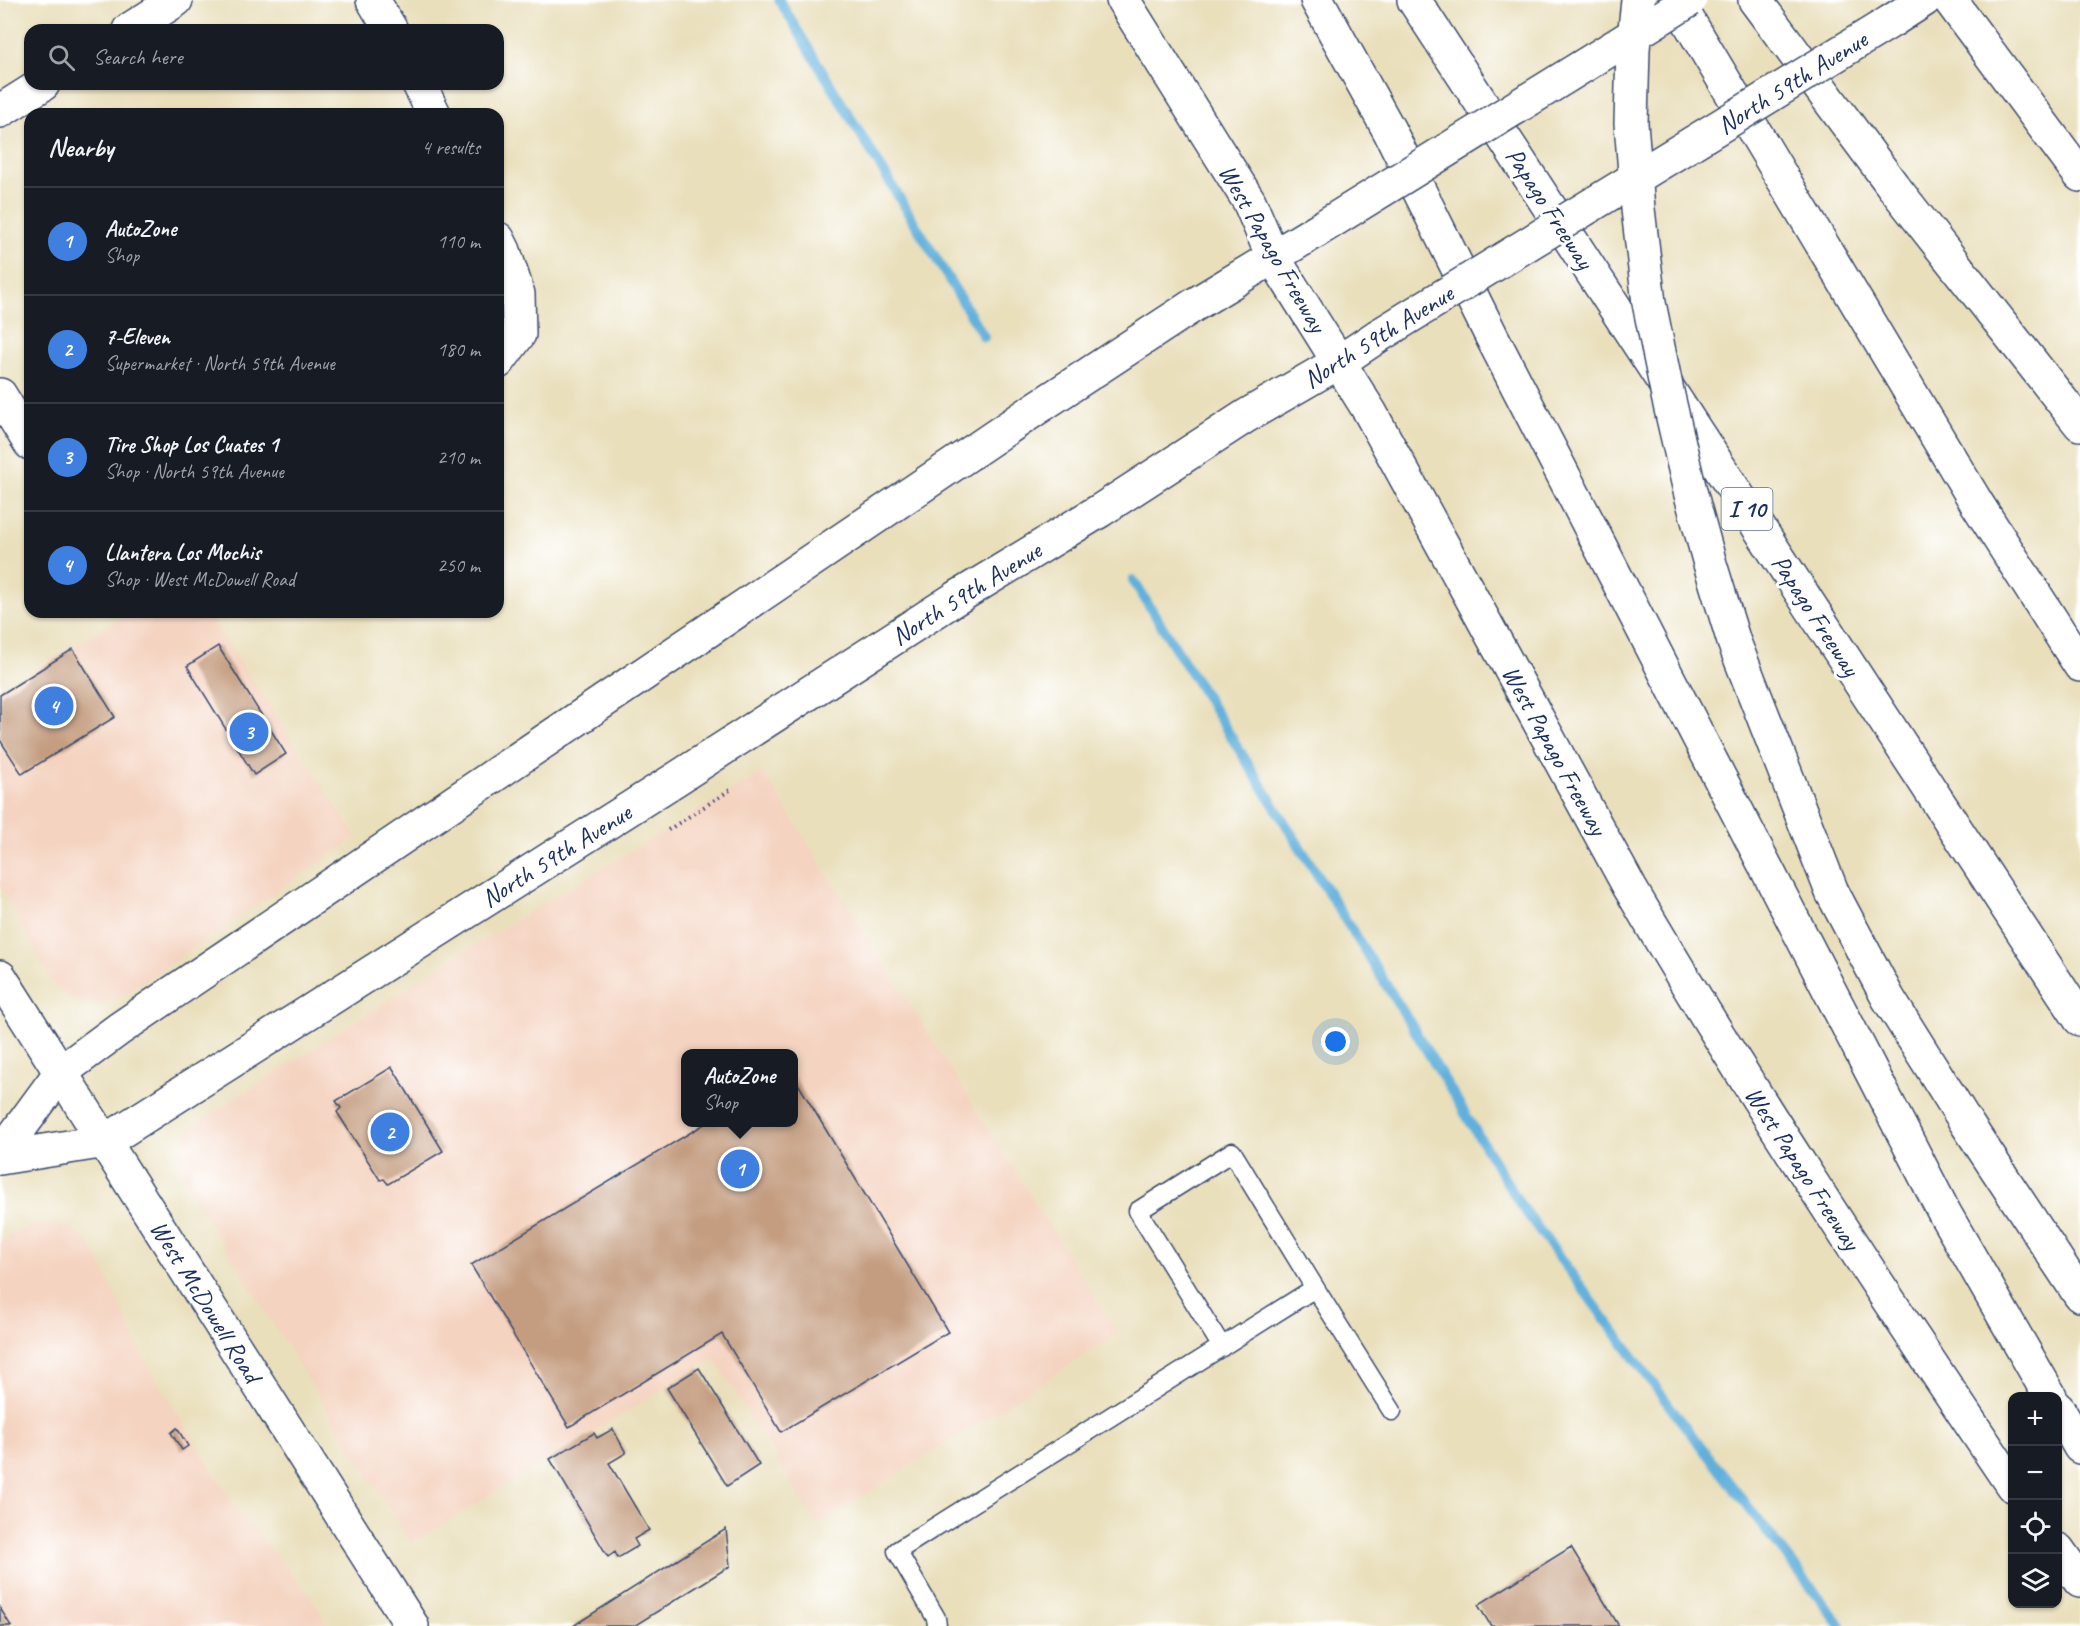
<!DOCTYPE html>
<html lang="en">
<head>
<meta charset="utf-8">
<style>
  body { margin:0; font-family:Caveat,sans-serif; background:#20242c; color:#f1f3f6 }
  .controls { position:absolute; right:18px; bottom:18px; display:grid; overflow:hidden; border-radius:12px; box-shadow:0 2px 4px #0004 }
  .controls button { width:54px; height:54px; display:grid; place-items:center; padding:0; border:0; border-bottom:2px solid #363941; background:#171b24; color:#f1f3f6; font:30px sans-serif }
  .you { position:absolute; left:1336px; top:1042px; width:21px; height:21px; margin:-15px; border:4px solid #fff; border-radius:50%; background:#1a73e8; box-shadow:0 0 0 9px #1a73e833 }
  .badge { display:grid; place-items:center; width:39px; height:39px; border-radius:50%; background:#b45309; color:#fff; font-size:20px; font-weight:700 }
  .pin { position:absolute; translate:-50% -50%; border:3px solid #fff; box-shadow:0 2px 6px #0006 }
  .popup { position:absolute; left:681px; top:1049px; width:117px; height:78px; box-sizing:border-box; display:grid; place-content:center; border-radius:12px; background:#171b24; filter:drop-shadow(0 2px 4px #0005); font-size:20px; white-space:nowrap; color:#9ea1a6 }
  .popup b { font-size:22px; color:#f1f3f6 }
  .popup::after { content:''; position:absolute; left:50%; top:100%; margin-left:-12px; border:12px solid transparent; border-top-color:#171b24 }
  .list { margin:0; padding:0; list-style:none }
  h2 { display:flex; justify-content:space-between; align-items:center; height:78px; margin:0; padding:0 24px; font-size:26px }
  h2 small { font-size:20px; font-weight:400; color:#9ea1a6 }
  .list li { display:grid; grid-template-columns:39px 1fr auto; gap:18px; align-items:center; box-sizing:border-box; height:108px; padding:0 24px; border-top:2px solid #363941 }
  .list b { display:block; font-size:22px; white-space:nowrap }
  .list p { margin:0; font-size:20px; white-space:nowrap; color:#9ea1a6 }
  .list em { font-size:20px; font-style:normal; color:#9ea1a6 }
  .icon { flex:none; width:33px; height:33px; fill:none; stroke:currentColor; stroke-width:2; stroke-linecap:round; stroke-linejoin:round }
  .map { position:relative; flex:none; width:2080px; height:1626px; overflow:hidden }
  .search { position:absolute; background:#171b24; box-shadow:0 2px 4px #0004; left:24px; top:24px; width:480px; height:66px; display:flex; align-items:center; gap:15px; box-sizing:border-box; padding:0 21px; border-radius:18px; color:#9ea1a6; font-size:22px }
  .panel { position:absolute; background:#171b24; box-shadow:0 2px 4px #0004; left:24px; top:108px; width:480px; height:510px; border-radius:18px }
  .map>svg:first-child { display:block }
  .built { fill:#f4d3c0; fill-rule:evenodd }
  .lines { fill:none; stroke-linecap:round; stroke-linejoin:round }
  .stream { stroke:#61b0db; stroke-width:10 }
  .building { fill:#c49d80 }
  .service-casing { stroke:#3a496c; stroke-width:21 }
  .minor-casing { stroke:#3a496c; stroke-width:36 }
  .secondary-casing { stroke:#3a496c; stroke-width:36 }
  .primary-casing { stroke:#3a496c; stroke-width:36 }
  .motorway-casing { stroke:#3a496c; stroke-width:36 }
  .path { stroke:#3a496c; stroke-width:4; stroke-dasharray:1.5 4.5; stroke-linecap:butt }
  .service { stroke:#fff; stroke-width:18 }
  .minor { stroke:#fff; stroke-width:33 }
  .secondary { stroke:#fff; stroke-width:33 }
  .primary { stroke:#fff; stroke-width:33 }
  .motorway { stroke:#fff; stroke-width:33 }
  .secondary-bridge-casing { stroke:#3a496c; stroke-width:36; stroke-linecap:butt }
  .motorway-bridge-casing { stroke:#3a496c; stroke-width:36; stroke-linecap:butt }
  .secondary-bridge { stroke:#fff; stroke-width:33 }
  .motorway-bridge { stroke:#fff; stroke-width:33 }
  .labels { text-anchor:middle; stroke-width:6; stroke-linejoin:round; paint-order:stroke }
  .shield { fill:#fff; stroke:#5f6d8e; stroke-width:1.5 }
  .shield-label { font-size:24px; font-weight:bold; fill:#1b2f5e }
  .street-label { font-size:26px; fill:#1b2f5e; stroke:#fff }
</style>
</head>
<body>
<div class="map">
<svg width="2080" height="1626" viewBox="0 0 2080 1626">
  <rect width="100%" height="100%" fill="#fff"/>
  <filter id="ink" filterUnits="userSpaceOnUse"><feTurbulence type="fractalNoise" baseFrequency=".0167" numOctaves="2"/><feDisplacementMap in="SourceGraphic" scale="12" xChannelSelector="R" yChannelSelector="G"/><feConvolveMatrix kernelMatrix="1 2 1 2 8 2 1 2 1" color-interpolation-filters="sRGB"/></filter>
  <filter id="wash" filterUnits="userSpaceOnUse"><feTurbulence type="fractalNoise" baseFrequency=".008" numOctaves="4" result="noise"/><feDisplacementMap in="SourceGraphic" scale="24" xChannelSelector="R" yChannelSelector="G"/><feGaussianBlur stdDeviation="1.35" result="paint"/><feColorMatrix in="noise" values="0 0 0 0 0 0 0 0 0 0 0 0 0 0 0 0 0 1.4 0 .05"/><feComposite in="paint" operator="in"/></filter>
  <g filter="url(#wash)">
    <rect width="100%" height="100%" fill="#e9dfbb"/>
    <path class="built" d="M130 612H207L357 837 129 992 107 1003 91 1005 65 996 52 982 0 885V691Z
      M763 772 1118 1334 817 1525 714 1358 411 1544 188 1188 181 1169 180 1146 189 1131 196 1124 461 953ZM686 1054H794V1122H686Z
      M46 1224 70 1227 88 1242 99 1258 142 1356 240 1515 309 1593 330 1626H0V1242L19 1230 34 1225Z"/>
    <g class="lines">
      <path class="stream" d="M779 0 984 337
        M1133 580 1407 1018 1520 1204 1671 1408 1841 1626"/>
    </g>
    <g id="blocks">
      <path class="building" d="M218 646 286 754 254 775 187 666Z
        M73 649 115 717 22 774 0 740V695Z
        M392 1067 443 1151 388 1184 384 1179 380 1180 337 1112 341 1108 336 1101Z
        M794 1077 948 1332 781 1432 722 1334 569 1427 471 1265 708 1122H794Z
        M699 1368 759 1465 727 1486 667 1388Z
        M177 1428 188 1446 182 1450 171 1433Z
        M613 1429 626 1453 609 1463 649 1530 634 1539 638 1546 618 1558 615 1552 608 1557 550 1459 594 1433 597 1438Z
        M726 1529 730 1566 634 1626H573Z
        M1571 1547 1619 1626H1491L1478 1605Z
        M0 1608 11 1626H0Z"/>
    </g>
  </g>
  <g filter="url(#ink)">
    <use href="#blocks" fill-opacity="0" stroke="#3a496c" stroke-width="1.5"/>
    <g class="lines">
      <defs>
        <path id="service" d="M1222 1347 1138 1211 1232 1152 1315 1288
          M937 1626 936 1618 897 1551 1315 1288 1392 1411"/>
        <path id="minor" d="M373 0 391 30
          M129 30 176 0
          M419 84 434 114
          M0 111 43 84
          M498 239 504 251 518 294 519 334 498 362
          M0 395 30 443"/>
        <path id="secondary" d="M1123 0 1249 201 1273 257 1370 412 1630 888C1749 1092 1880 1289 2012 1485
          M1950 0 2080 175
          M1893 20 1924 0
          M0 1155 61 1072 119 1029 1037 408 1194 305 1316 231
          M0 1158 106 1141 676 779 953 600 1101 510 1246 416 1339 362 1378 336
          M2058 1550 2080 1581"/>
        <path id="primary" d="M0 977 412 1626"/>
        <path id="motorway" d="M1317 0 1389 130 1492 337 1945 1214 2050 1396
          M1414 0 2080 1019
          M1676 0 1976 502 2080 665
          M1755 0 1893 186 2080 424
          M1832 892 1888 998 1967 1124 2080 1295
          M2058 1409 2080 1447"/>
      </defs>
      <use href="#service" class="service-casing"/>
      <use href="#minor" class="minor-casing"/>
      <use href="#secondary" class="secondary-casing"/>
      <use href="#primary" class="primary-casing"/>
      <use href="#motorway" class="motorway-casing"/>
      <path class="path" d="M668 830 730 790"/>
      <use href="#service" class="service"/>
      <use href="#minor" class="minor"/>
      <use href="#secondary" class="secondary"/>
      <use href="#primary" class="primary"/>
      <use href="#motorway" class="motorway"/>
      <defs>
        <path id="secondary-bridge" d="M1316 231 1690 0
          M1378 336 1893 20"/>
        <path id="motorway-bridge" d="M1638 0 1633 49 1631 123 1638 209 1649 303 1668 396 1690 491 1710 564 1734 642 1832 892"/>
      </defs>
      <use href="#secondary-bridge" class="secondary-bridge-casing"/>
      <use href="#motorway-bridge" class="motorway-bridge-casing"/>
      <use href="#secondary-bridge" class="secondary-bridge"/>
      <use href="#motorway-bridge" class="motorway-bridge"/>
    </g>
  </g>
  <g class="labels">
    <rect class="shield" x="1721.5" y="488" width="51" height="42" rx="4.5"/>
    <g class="shield-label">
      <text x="1747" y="517">I 10</text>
    </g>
    <g class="street-label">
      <text transform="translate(1792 82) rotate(-32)" y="9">North 59th Avenue</text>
      <text transform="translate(1550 208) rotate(57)" y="9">Papago Freeway</text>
      <text transform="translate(1273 248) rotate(60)" y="9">West Papago Freeway</text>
      <text transform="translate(1378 336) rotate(-32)" y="9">North 59th Avenue</text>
      <text transform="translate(966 593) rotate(-32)" y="9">North 59th Avenue</text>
      <text transform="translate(1816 615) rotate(57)" y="9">Papago Freeway</text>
      <text transform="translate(1555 750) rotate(61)" y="9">West Papago Freeway</text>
      <text transform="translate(556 855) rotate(-32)" y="9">North 59th Avenue</text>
      <text transform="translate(1803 1168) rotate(57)" y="9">West Papago Freeway</text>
      <text transform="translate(206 1301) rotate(58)" y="9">West McDowell Road</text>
    </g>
  </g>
</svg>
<div class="controls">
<button>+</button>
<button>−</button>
<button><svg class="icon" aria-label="locate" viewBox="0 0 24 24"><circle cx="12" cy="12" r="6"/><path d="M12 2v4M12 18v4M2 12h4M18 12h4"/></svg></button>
<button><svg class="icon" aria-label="layers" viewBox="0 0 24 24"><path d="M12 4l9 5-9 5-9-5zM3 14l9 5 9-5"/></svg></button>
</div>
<div class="you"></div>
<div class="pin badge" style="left:740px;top:1169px;background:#3f7fe0">1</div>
<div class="popup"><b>AutoZone</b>Shop</div>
<div class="pin badge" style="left:390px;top:1132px;background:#3f7fe0">2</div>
<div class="pin badge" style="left:249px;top:732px;background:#3f7fe0">3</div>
<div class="pin badge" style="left:54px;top:706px;background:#3f7fe0">4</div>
<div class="search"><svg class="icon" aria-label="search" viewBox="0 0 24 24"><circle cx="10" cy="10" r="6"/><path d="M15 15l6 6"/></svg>Search here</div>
<section class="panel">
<h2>Nearby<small>4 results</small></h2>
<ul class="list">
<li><span class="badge" style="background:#3f7fe0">1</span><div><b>AutoZone</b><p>Shop</p></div><em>110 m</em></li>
<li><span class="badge" style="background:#3f7fe0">2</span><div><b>7-Eleven</b><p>Supermarket · North 59th Avenue</p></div><em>180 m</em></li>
<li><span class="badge" style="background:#3f7fe0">3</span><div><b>Tire Shop Los Cuates 1</b><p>Shop · North 59th Avenue</p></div><em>210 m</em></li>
<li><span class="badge" style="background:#3f7fe0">4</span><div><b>Llantera Los Mochis</b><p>Shop · West McDowell Road</p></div><em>250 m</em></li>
</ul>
</section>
</div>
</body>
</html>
